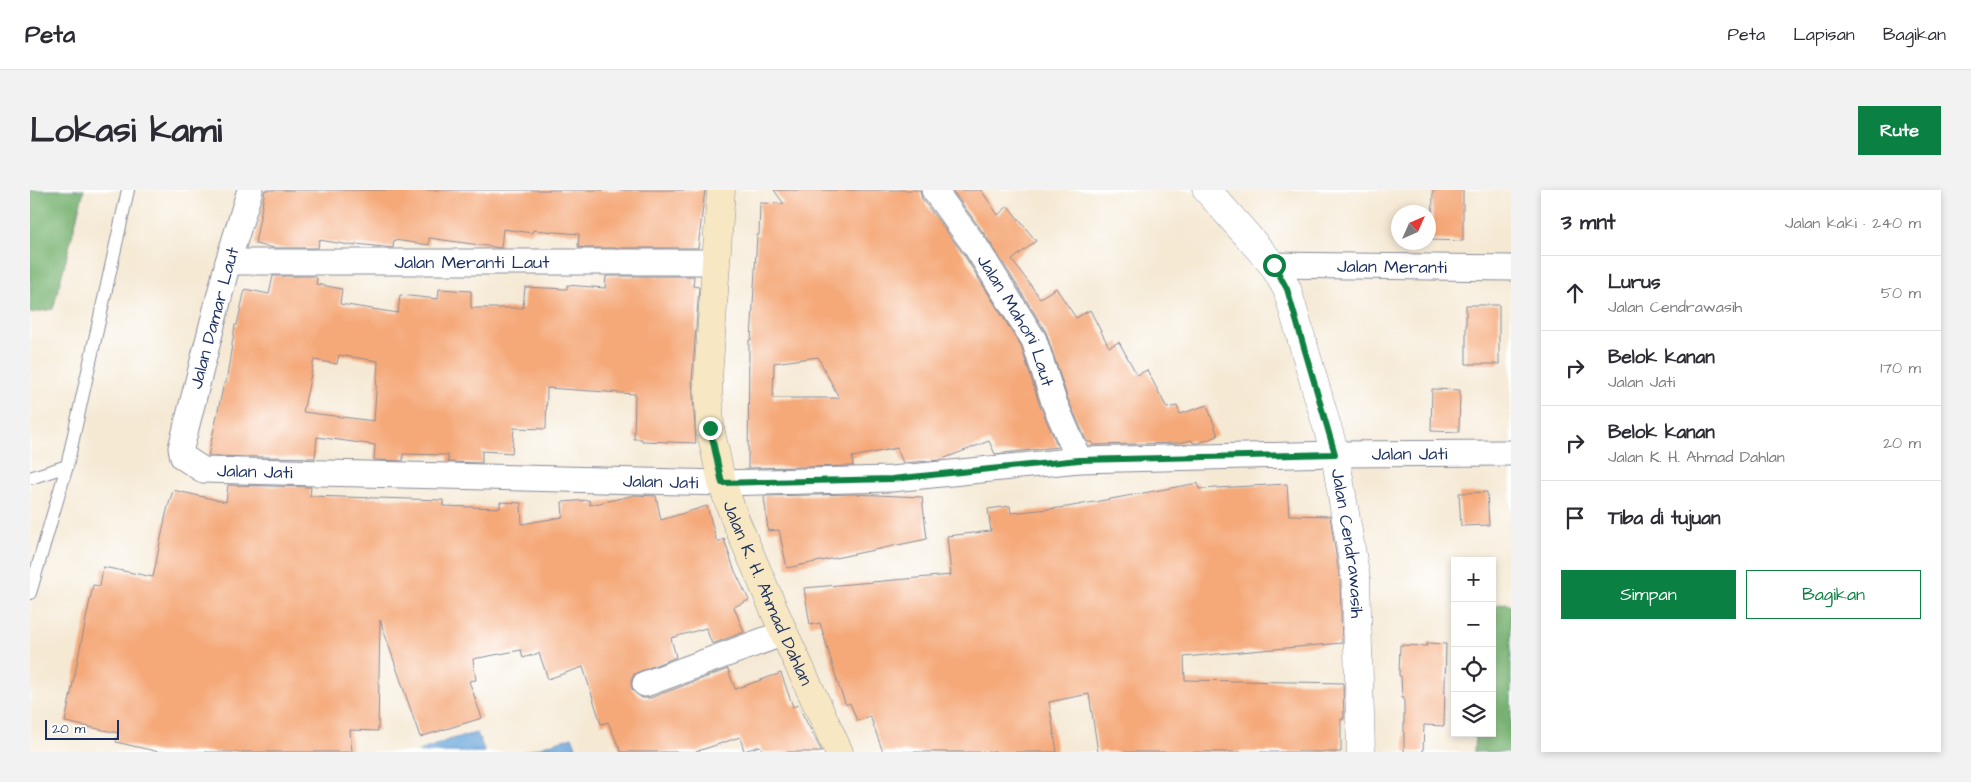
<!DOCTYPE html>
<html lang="id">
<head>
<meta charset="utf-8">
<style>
  body { margin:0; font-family:"Architects Daughter",sans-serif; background:#f2f2f3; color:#2b2b33 }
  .controls { position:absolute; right:15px; bottom:15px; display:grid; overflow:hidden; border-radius:0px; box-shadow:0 2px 8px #0003 }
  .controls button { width:45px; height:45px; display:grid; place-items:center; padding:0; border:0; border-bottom:1px solid #e1e1e2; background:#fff; color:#2b2b33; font:25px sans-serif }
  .compass { position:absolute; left:1361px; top:15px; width:45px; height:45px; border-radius:50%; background:#fff; box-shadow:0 2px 8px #0003; rotate:45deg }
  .scale { position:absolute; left:15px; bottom:12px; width:74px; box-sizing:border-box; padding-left:5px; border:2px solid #1b2f5e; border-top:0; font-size:14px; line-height:18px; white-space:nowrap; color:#1b2f5e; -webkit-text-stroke:4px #fff; paint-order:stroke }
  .stop { position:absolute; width:15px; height:15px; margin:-11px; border:4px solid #0b8043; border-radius:50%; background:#fff }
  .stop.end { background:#0b8043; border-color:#fff; box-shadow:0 1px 5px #0008 }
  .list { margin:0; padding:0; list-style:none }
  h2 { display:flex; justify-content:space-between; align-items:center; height:65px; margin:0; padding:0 20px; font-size:21px }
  h2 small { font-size:16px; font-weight:400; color:#7c7c81 }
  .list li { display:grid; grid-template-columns:32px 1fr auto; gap:15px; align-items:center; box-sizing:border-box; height:75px; padding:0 20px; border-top:1px solid #e1e1e2 }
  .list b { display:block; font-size:19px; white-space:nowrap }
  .list p { margin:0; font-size:16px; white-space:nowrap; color:#7c7c81 }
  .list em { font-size:16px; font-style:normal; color:#7c7c81 }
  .actions { display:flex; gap:10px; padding:15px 20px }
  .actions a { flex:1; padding:11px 0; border:1px solid #0b8043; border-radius:0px; text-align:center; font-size:18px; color:#0b8043 }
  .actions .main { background:#0b8043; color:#fff }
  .icon { flex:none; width:28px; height:28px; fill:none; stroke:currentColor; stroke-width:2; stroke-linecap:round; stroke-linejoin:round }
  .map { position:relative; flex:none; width:1481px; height:562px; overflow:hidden; border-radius:0px }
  header { display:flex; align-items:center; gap:30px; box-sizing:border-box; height:70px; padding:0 25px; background:#fff; border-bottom:1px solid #e1e1e2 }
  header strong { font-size:24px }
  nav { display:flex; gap:28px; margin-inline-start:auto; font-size:18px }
  .intro { display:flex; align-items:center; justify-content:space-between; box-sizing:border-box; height:120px; padding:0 30px }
  h1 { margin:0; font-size:35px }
  .button { padding:12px 22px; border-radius:0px; background:#0b8043; color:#fff; font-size:18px; font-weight:700 }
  main { display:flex; gap:30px; padding:0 30px }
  aside { flex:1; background:#fff; border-radius:0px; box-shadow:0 2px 8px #0003 }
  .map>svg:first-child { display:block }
  .forest { fill:#78b271; stroke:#4a7068 }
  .water { fill:#67a4d8; stroke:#416a9b }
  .building { fill:#f5a979; fill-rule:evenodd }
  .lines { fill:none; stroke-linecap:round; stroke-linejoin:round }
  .service-casing { stroke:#888c99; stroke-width:14 }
  .minor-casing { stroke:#888c99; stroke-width:27 }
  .tertiary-casing { stroke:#888c99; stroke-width:29 }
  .secondary-casing { stroke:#888c99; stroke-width:29 }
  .service { stroke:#fff; stroke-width:12 }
  .minor { stroke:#fff; stroke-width:25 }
  .tertiary { stroke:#fff; stroke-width:28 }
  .secondary { stroke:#f7e8c3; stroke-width:28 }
  .route { stroke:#0b8043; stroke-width:6 }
  .labels { text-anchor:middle; stroke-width:5; stroke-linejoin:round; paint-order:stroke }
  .street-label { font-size:18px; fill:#1b2f5e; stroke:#fff }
</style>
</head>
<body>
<header>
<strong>Peta</strong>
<nav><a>Peta</a><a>Lapisan</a><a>Bagikan</a></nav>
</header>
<div class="intro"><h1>Lokasi kami</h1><a class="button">Rute</a></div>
<main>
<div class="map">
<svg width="1481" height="562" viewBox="0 0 1481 562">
  <rect width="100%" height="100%" fill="#fff"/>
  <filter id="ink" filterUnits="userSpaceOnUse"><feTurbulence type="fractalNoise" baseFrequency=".02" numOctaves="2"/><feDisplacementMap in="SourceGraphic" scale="10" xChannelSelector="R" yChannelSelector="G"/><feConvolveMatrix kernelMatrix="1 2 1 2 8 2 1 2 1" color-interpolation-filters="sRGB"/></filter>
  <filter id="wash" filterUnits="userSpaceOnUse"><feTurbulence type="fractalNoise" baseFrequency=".0096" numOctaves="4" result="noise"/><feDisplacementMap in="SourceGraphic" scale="20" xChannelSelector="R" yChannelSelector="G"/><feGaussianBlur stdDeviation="1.12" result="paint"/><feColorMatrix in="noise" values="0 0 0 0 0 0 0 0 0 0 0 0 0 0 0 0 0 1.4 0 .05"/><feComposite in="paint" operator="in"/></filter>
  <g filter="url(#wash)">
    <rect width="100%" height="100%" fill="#f5e9d4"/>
    <path class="forest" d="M0 0H54L23 119 0 123Z
      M1476 413 1481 416V562H1444L1445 543H1462V416Z"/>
    <path class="water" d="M447 543 455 562H387L421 549Z
      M542 547 548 562H494Z"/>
    <g id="blocks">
      <path class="building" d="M235 0H675L668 58H557L548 57 549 44 503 40 502 43 473 39 471 58 399 48V55L364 50 363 58 326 54V56L289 50 288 58H244L225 54Z
        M744 0H890L892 9 934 65 991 156 1010 216 1028 257 965 264 959 251 910 270 873 273 867 258 822 267 823 276 718 278 719 150H721L727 45H729L730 13 754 14ZM788 167 809 208H743L744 173Z
        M922 0H951L968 25 978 16 1006 51 982 70 1010 108 1026 98 1046 128 1060 120 1079 157 1089 152 1107 185 1117 180 1137 218 1147 216 1150 224 1177 215 1188 246 1169 253H1163L1162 250 1149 253 1063 255 1062 252H1057L1037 207 1016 142 958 49Z
        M1403 0H1433V51L1402 50Z
        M243 86H284L287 88 286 94 312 99 310 114 368 123 370 105 408 109 409 99 441 101V118H493L495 97 537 99V95L575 98 576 86H664L663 96 669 97 662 191 666 253 612 251V249H604L605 204 517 198 516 239 484 238 482 263 452 261V273L418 272V265L373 264V271L344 270 345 255 287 247 285 268 178 266 194 193H196L205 135H207L215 99 239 104ZM309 165 348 171 344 231 273 222 284 170 307 174Z
        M1436 115H1469V174H1436Z
        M1402 199 1430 200 1429 242 1401 241Z
        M1168 293 1169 299 1257 294 1259 325 1300 326 1310 391 1312 453 1154 467 1155 490 1313 493 1314 529H1311V562H1068L1059 504 1019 512 1027 562H853L840 526 827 531 820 513 816 515 809 497 790 433 780 435 774 398 921 385 917 346 961 341 958 319 980 316 981 323 1037 317Z
        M198 295 281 297 280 306 413 310V316L470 318V312L491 313 492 334 533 327 532 312 559 310 560 315 605 305 626 306 631 330 677 316 687 352 694 349 704 379 719 410 704 417 714 442 682 454 676 438 641 448 646 467 604 484 601 492 602 499 612 508H620L698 479 705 499 751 483 763 517 768 515 792 562H733L730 556 714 561 710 547 665 562H591L578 532 571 534 553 477 518 489 509 463 493 468 491 460 443 469 446 490 439 491 452 528 390 547 350 430 348 541 320 540 322 562H129L86 552 88 543 35 532 63 395 70 396 73 377 123 387 136 324 143 300 196 312Z
        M1457 302 1459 335 1431 336 1429 303Z
        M825 304 892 307 897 349 757 378 749 340 738 341 734 306Z
        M1397 453 1416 454 1414 536 1394 535 1393 562H1374V508H1372L1371 486H1369L1370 455 1397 456Z"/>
    </g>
  </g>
  <g filter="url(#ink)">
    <use href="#blocks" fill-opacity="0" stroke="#888c99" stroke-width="1"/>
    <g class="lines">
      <defs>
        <path id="service" d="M0 288 37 276
          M0 403 37 276 98 0"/>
        <g id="minor">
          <path id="s1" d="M220 0 198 72 151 258 153 267 173 280 692 293 862 289 1049 270 1305 264 1481 263"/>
          <path id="s2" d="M904 0 946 57 1004 150 1024 212 1049 270"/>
          <path id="s3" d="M198 72H686"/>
          <path id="s4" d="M1243 75 1481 78"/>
          <path d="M615 494 754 443"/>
        </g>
        <g id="tertiary">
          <path id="s5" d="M1177 0 1243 75 1257 99 1305 264 1326 389 1331 562"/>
        </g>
        <g id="secondary">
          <path id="s6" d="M691 0 678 190 680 238 692 293 705 329 754 443 809 562"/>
        </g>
      </defs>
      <use href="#service" class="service-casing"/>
      <use href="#minor" class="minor-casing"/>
      <use href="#tertiary" class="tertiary-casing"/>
      <use href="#secondary" class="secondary-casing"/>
      <use href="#service" class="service"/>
      <use href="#minor" class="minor"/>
      <use href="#tertiary" class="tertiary"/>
      <use href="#secondary" class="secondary"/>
    </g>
  </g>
  <g class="lines" filter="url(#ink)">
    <path class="route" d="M680 238 692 293 862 289 1049 270 1305 264 1257 99 1244 75"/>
  </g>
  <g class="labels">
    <g class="street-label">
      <text dy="6" stroke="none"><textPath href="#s3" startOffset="244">Jalan Meranti Laut</textPath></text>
      <text dy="6" stroke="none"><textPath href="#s4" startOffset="119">Jalan Meranti</textPath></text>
      <text transform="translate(184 128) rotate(-75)" y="6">Jalan Damar Laut</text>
      <text dy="6" stroke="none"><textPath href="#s2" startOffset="155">Jalan Mahoni Laut</textPath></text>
      <text dy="6" stroke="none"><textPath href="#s1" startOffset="1508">Jalan Jati</textPath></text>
      <text dy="6" stroke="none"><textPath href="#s1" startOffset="352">Jalan Jati</textPath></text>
      <text dy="6" stroke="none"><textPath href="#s1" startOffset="758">Jalan Jati</textPath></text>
      <text dy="6" stroke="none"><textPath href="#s5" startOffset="390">Jalan Cendrawasih</textPath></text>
      <text dy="6" stroke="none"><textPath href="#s6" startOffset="414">Jalan K. H. Ahmad Dahlan</textPath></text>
    </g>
  </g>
</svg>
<div class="controls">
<button>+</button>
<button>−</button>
<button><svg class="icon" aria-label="locate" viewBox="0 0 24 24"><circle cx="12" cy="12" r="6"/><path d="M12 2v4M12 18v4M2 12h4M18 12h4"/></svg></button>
<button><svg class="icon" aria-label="layers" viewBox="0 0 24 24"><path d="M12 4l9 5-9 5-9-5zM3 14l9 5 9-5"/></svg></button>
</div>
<svg class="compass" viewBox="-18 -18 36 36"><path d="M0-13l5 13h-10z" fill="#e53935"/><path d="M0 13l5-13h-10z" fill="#7c7c81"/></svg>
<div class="scale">20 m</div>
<div class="stop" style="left:1244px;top:75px"></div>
<div class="stop end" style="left:680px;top:238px"></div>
</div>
<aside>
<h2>3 mnt<small>Jalan kaki · 240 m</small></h2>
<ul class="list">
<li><svg class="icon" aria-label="ahead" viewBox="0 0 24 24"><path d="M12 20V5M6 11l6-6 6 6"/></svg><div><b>Lurus</b><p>Jalan Cendrawasih</p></div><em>50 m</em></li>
<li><svg class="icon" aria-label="right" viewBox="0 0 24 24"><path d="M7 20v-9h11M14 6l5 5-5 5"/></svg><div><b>Belok kanan</b><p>Jalan Jati</p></div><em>170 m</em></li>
<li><svg class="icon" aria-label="right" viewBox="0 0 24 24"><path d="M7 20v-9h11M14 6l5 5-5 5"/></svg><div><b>Belok kanan</b><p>Jalan K. H. Ahmad Dahlan</p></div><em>20 m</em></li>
<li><svg class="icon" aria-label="arrive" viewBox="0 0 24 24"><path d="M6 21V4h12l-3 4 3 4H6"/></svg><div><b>Tiba di tujuan</b></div></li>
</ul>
<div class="actions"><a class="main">Simpan</a><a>Bagikan</a></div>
</aside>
</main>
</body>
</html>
